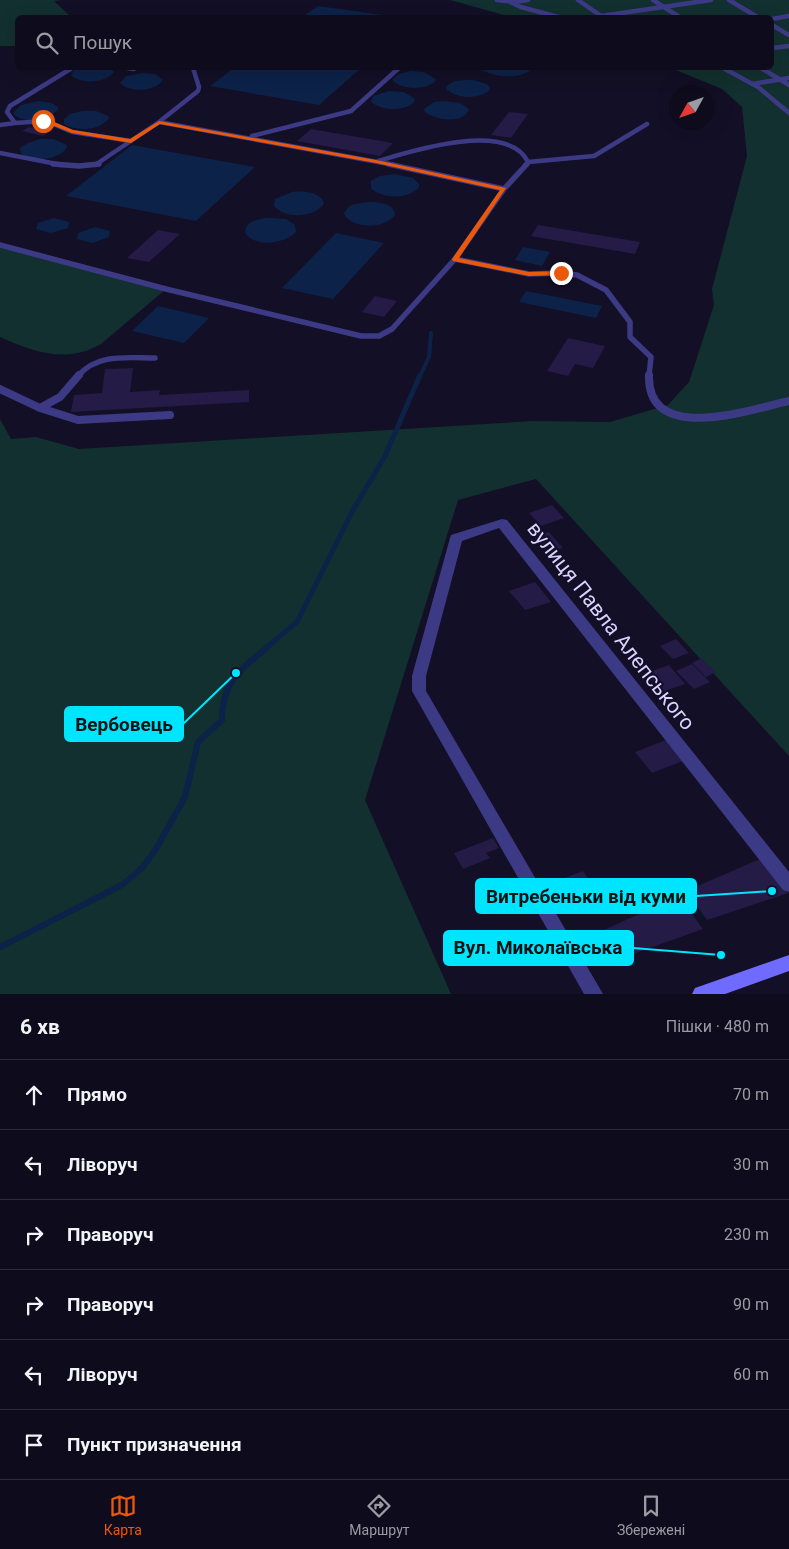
<!DOCTYPE html>
<html lang="uk">
<head>
<meta charset="utf-8">
<style>
  body { margin:0; font-family:Roboto,sans-serif; background:#171425; color:#f1f3f6 }
  .compass { position:absolute; left:669px; top:85px; width:45px; height:45px; border-radius:50%; background:#0e0b1c; box-shadow:0 5px 20px #0002; rotate:230deg }
  .stop { position:absolute; width:15px; height:15px; margin:-11px; border:4px solid #ea580c; border-radius:50%; background:#fff }
  .stop.end { background:#ea580c; border-color:#fff; box-shadow:0 1px 5px #0008 }
  .list { margin:0; padding:0; list-style:none }
  h2 { display:flex; justify-content:space-between; align-items:center; height:65px; margin:0; padding:0 20px; font-size:21px }
  h2 small { font-size:16px; font-weight:400; color:#9b9ba3 }
  .list li { display:grid; grid-template-columns:32px 1fr auto; gap:15px; align-items:center; box-sizing:border-box; height:70px; padding:0 20px; border-top:1px solid #2e2b3b }
  .list b { display:block; font-size:19px; white-space:nowrap }
  .list em { font-size:16px; font-style:normal; color:#9b9ba3 }
  .icon { flex:none; width:28px; height:28px; fill:none; stroke:currentColor; stroke-width:2; stroke-linecap:round; stroke-linejoin:round }
  .map { position:relative; flex:none; width:789px; height:994px; overflow:hidden }
  .search { position:absolute; background:#0e0b1c; box-shadow:0 5px 20px #0002; left:15px; right:15px; top:15px; height:55px; display:flex; align-items:center; gap:12px; box-sizing:border-box; padding:0 18px; border-radius:8px; color:#9b9ba3; font-size:19px }
  .sheet { height:485px; background:#0e0b1c }
  nav { display:flex; justify-content:space-around; align-items:center; box-sizing:border-box; height:70px; border-top:1px solid #2e2b3b; background:#0e0b1c; font-size:14px; color:#9b9ba3 }
  nav a { display:grid; justify-items:center; gap:2px }
  nav .on { color:#ea580c }
  .map>svg:first-child { display:block }
  .green { fill:#12302f }
  .water { fill:#0c2248 }
  .lines { fill:none; stroke-linecap:round; stroke-linejoin:round }
  .stream-far2 { stroke:#0c2248; stroke-width:4 }
  .stream-far1 { stroke:#0c2248; stroke-width:5 }
  .stream { stroke:#0c2248; stroke-width:6 }
  .building { fill:#241b47 }
  .lane-far2 { stroke:#3d3a85; stroke-width:4.5 }
  .lane-far1 { stroke:#3d3a85; stroke-width:5.5 }
  .lane { stroke:#3d3a85; stroke-width:8 }
  .street { fill:#3d3a85; fill-rule:evenodd }
  .secondary { fill:#6f6bff; fill-rule:evenodd }
  .route { fill:#ea580c }
  .labels { text-anchor:middle; stroke-width:4; stroke-linejoin:round; paint-order:stroke }
  .near-street-label { font-size:21px; fill:#d9d4ff; stroke:#130f26 }
  .leader { fill:none; stroke:#00e5ff; stroke-width:2 }
  .callout-dot { fill:#00e5ff; stroke:#130f26; stroke-width:2 }
  .callout { fill:#00e5ff; stroke:#00e5ff; stroke-width:2 }
  .callout-label { font-size:19px; text-anchor:middle; font-weight:bold; fill:#111 }
</style>
</head>
<body>
<div class="map">
<svg width="789" height="994" viewBox="0 0 789 994">
  <rect width="100%" height="100%" fill="#130f26"/>
  <path class="green" d="M0 0H63L54 1 71 17 18 18 17 46H0Z
    M450 0H789V756L536 479 458 500 365 800 451 994H0V419L11 439 36 437 79 449 533 421 610 422 668 405 689 382 714 305 712 289 747 156 742 107 722 89 671 68H772V18L511 17Z
    M0 245 166 289 101 344C66 364 34 352 0 337Z"/>
  <path class="water" d="M318 6 398 17H302Z
    M81 68H110L114 72C106 83 81 85 71 75L74 70Z
    M234 68H361L319 105 210 86Z
    M479 68H533C522 80 492 78 479 68Z
    M411 71 424 72 436 79 435 82C424 90 404 90 393 81V79L399 74Z
    M143 73 155 74 163 80C155 92 129 93 120 83L126 76Z
    M473 80 487 84 490 88 489 91C477 99 459 99 447 90L446 87C453 79 463 80 473 80Z
    M389 91 404 92 415 99 414 102C403 112 382 111 371 102L373 96Z
    M39 101 51 103 58 107V109C50 121 22 125 13 113L21 105Z
    M443 101 460 103 469 109C464 125 435 120 425 112L424 109 434 102Z
    M82 111H96L108 116 109 118C100 131 77 132 64 124V119L70 114Z
    M40 139H54L67 145V147C59 161 33 162 21 154L20 148 28 143Z
    M132 145 255 167 196 221 66 196Z
    M394 174 413 178 419 184V187C409 200 381 199 371 188V181L380 176Z
    M292 192C303 191 317 191 324 202L323 205C312 218 285 219 274 206L275 199Z
    M369 202C379 202 394 203 395 215 384 229 356 229 345 216L344 213 349 206 355 204Z
    M54 218 69 222 68 228 51 233 36 229 38 223Z
    M272 218 286 219 295 225 296 232C285 244 255 248 245 233 245 220 261 218 272 218Z
    M95 227 110 231 109 237 92 243 77 239 78 233Z
    M336 233 384 243 333 299 282 288Z
    M523 247 550 252 542 266 515 260Z
    M526 291 602 306 596 318 519 302Z
    M158 306 209 318 184 343 132 331Z"/>
  <g class="lines">
    <path class="stream-far2" d="M420 376 429 357 431 333"/>
    <path class="stream-far1" d="M267 647 297 622 352 512 385 456 420 375"/>
    <path class="stream" d="M0 947 122 885 142 868 156 849 185 797 198 742 222 720C222 681 242 668 269 646"/>
  </g>
  <path class="building" d="M509 112 528 114 511 138 491 135Z
    M29 127 51 131 43 136 22 131Z
    M311 129 393 143 380 156 297 141Z
    M538 225 640 242 635 254 531 236Z
    M158 230 180 234 149 262 127 258Z
    M375 296 397 301 384 317 362 312Z
    M568 338 605 346 593 368 575 364 568 376 547 371Z
    M133 368 130 392 160 390 159 395 249 390V402L71 412 74 395 102 393 105 369Z
    M552 505 564 518 541 526 529 513Z
    M549 532 563 548 547 553 533 536Z
    M535 582 551 602 525 610 509 591Z
    M676 639 689 653 673 659 660 646Z
    M701 658 716 672 706 677 692 663Z
    M692 664 710 682 694 689 676 671Z
    M669 665 685 684 662 692 646 673Z
    M666 740 683 761 652 773 635 752Z
    M493 838 499 848 486 853 490 858 463 869 454 853Z
    M760 859 788 893 707 920 686 891Z
    M583 871 589 880 563 891 557 881Z
    M679 896 703 929 605 964 588 937Z"/>
  <g class="lines">
    <path class="lane-far2" d="M497 0 514 2 528 0
      M506 0 521 7 562 18
      M578 0 604 18
      M653 0 681 18
      M729 0 759 18
      M601 16 711 0
      M772 19 789 16
      M772 25 789 35
      M772 48 789 46
      M127 68 134 69
      M723 68 758 87 789 113
      M761 68 789 85
      M752 84 789 78
      M159 122 198 91 199 87 193 68
      M15 123 46 121 72 132 131 141
      M0 125 15 123 7 112 10 106 72 68
      M252 136 351 111 399 68
      M0 153 62 165
      M378 161C411 151 508 120 528 162
      M95 165 159 122 394 165
      M525 165 528 162 594 156 647 124"/>
    <path class="lane-far1" d="M53 164 79 166 99 164
      M388 164 504 189
      M0 245 166 289 361 336H379L392 329 455 259 504 189 527 164
      M455 259 529 274 561 273 577 275 606 290 630 322V337L651 357 649 376
      M78 376C97 353 127 358 155 358"/>
    <path class="lane" d="M649 375C647 446 752 409 789 401
      M0 389 40 408 60 397 79 375
      M40 408 78 420 170 415"/>
    <path class="street" d="M502 519 507 520 789 872V892L783 890 499 528 462 541 426 676V691L603 994H584L412 691V676L450 538 451 535Z"/>
    <path class="secondary" d="M789 955V971L725 994H692L695 988Z"/>
  </g>
  <path class="route" d="M43 120 52 121 73 130 130 139 159 121 376 160 506 188 459 258 529 272 561 271 564 273 561 275 529 276 453 261 452 259 500 190 376 163 160 124 131 143 72 133 49 124 41 122Z"/>
  <g class="labels">
    <g class="near-street-label">
      <text transform="translate(611 626) rotate(52)" y="7">вулиця Павла Алепського</text>
    </g>
  </g>
  <path class="leader" d="M236 673L183 724M772 891L696 896M721 955L633 948"/>
  <g class="callout-dot">
    <circle cx="236" cy="673" r="5"/>
    <circle cx="772" cy="891" r="5"/>
    <circle cx="721" cy="955" r="5"/>
  </g>
  <g class="callout">
    <rect x="65" y="707" width="118" height="34" rx="5"/>
    <rect x="476" y="879" width="220" height="34" rx="5"/>
    <rect x="444" y="931" width="189" height="34" rx="5"/>
  </g>
  <g class="callout-label">
    <text x="124" y="731">Вербовець</text>
    <text x="586" y="903">Витребеньки від куми</text>
    <text x="538" y="954">Вул. Миколаївська</text>
  </g>
</svg>
<svg class="compass" viewBox="-18 -18 36 36"><path d="M0-13l5 13h-10z" fill="#e53935"/><path d="M0 13l5-13h-10z" fill="#9b9ba3"/></svg>
<div class="stop" style="left:43px;top:121px"></div>
<div class="stop end" style="left:561px;top:273px"></div>
<div class="search"><svg class="icon" aria-label="search" viewBox="0 0 24 24"><circle cx="10" cy="10" r="6"/><path d="M15 15l6 6"/></svg>Пошук</div>
</div>
<section class="sheet">
<h2>6 хв<small>Пішки · 480 m</small></h2>
<ul class="list">
<li><svg class="icon" aria-label="ahead" viewBox="0 0 24 24"><path d="M12 20V5M6 11l6-6 6 6"/></svg><div><b>Прямо</b></div><em>70 m</em></li>
<li><svg class="icon" aria-label="left" viewBox="0 0 24 24"><path d="M17 20v-9H6M10 6l-5 5 5 5"/></svg><div><b>Ліворуч</b></div><em>30 m</em></li>
<li><svg class="icon" aria-label="right" viewBox="0 0 24 24"><path d="M7 20v-9h11M14 6l5 5-5 5"/></svg><div><b>Праворуч</b></div><em>230 m</em></li>
<li><svg class="icon" aria-label="right" viewBox="0 0 24 24"><path d="M7 20v-9h11M14 6l5 5-5 5"/></svg><div><b>Праворуч</b></div><em>90 m</em></li>
<li><svg class="icon" aria-label="left" viewBox="0 0 24 24"><path d="M17 20v-9H6M10 6l-5 5 5 5"/></svg><div><b>Ліворуч</b></div><em>60 m</em></li>
<li><svg class="icon" aria-label="arrive" viewBox="0 0 24 24"><path d="M6 21V4h12l-3 4 3 4H6"/></svg><div><b>Пункт призначення</b></div></li>
</ul>
</section>
<nav>
<a class="on"><svg class="icon" aria-label="map" viewBox="0 0 24 24"><path d="M3 6l6-2 6 2 6-2v14l-6 2-6-2-6 2zM9 4v14M15 6v14"/></svg>Карта</a>
<a><svg class="icon" aria-label="directions" viewBox="0 0 24 24"><path d="M12 3l9 9-9 9-9-9zM9 14v-3h6M13 9l2 2-2 2"/></svg>Маршрут</a>
<a><svg class="icon" aria-label="saved" viewBox="0 0 24 24"><path d="M7 4h10v16l-5-4-5 4z"/></svg>Збережені</a>
</nav>
</body>
</html>
